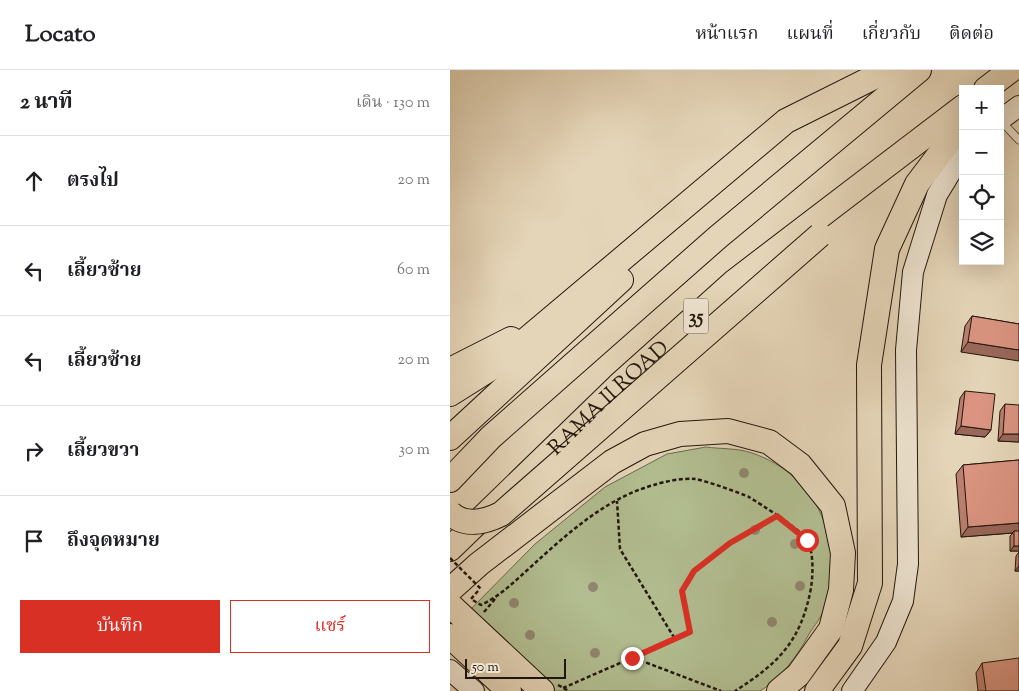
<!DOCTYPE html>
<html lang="th">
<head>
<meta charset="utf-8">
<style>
  body { margin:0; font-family:"Sorts Mill Goudy","Noto Serif Thai",serif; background:#f2f2f2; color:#202124 }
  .controls { position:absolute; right:15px; top:15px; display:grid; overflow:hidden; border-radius:0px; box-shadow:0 5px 20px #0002 }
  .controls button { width:45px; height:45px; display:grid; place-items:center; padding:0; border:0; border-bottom:1px solid #e0e0e0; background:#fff; color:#202124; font:25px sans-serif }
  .scale { position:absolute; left:15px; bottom:12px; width:101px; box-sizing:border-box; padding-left:5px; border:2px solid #21160c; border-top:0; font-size:14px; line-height:18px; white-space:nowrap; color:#21160c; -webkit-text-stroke:4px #eee4d1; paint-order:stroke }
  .stop { position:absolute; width:15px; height:15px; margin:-11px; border:4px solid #d93025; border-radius:50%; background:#fff }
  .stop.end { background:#d93025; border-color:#fff; box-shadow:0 1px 5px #0008 }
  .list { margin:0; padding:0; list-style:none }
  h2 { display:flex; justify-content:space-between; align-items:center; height:65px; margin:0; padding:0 20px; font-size:21px }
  h2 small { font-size:16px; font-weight:400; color:#757577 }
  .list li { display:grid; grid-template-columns:32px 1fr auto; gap:15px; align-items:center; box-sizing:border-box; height:90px; padding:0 20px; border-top:1px solid #e0e0e0 }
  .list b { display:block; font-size:19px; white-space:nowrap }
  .list em { font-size:16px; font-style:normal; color:#757577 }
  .actions { display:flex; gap:10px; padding:15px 20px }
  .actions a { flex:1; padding:11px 0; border:1px solid #d93025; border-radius:0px; text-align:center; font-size:18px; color:#d93025 }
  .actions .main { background:#d93025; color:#fff }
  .icon { flex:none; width:28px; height:28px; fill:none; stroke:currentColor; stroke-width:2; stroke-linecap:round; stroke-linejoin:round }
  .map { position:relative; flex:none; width:569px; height:621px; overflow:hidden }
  header { display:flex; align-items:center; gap:30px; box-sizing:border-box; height:70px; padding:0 25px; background:#fff; border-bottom:1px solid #e0e0e0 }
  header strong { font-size:24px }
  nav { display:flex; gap:28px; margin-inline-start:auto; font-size:18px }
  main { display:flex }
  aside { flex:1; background:#fff }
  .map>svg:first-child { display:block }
  .green { fill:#b2be91; stroke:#6a6a4e }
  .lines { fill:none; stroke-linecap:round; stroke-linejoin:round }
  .service-casing { stroke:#524637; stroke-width:9 }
  .secondary-casing { stroke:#21160c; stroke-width:22 }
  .trunk-casing { stroke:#21160c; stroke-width:26 }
  .path { stroke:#21160c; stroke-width:2.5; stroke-dasharray:4 2.5; stroke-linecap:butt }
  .service { stroke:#eee4d1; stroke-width:7 }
  .secondary { stroke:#eee4d1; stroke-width:20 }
  .trunk { stroke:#e5d5b8; stroke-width:24 }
  .trunk-bridge-casing { stroke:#21160c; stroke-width:26; stroke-linecap:butt }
  .path-bridge { stroke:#21160c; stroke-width:2.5; stroke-dasharray:4 2.5; stroke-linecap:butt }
  .trunk-bridge { stroke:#e5d5b8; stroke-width:24 }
  .tree { fill:#91876f }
  .wall { fill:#bb7f6f; stroke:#21160c }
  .shaded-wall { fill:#99685a; stroke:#21160c }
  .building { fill:#da9481; stroke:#21160c }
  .route { stroke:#d93025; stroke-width:6 }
  .labels { text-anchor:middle; stroke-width:5; stroke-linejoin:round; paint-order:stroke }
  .shield { fill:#eee4d1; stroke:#5e5447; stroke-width:1 }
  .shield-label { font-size:20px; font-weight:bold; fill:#21160c }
  .street-label { font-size:21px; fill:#21160c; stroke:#eee4d1 }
</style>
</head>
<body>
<header>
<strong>Locato</strong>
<nav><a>หน้าแรก</a><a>แผนที่</a><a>เกี่ยวกับ</a><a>ติดต่อ</a></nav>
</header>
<main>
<aside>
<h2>2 นาที<small>เดิน · 130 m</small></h2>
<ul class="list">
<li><svg class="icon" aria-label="ahead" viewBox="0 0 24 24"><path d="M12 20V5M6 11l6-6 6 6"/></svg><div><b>ตรงไป</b></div><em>20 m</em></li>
<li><svg class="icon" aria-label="left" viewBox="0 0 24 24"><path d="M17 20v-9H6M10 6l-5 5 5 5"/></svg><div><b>เลี้ยวซ้าย</b></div><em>60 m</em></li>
<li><svg class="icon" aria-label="left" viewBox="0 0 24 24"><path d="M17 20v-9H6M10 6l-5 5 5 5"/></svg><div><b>เลี้ยวซ้าย</b></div><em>20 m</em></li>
<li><svg class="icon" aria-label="right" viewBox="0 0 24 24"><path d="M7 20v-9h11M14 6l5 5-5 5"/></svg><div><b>เลี้ยวขวา</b></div><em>30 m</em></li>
<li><svg class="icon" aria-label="arrive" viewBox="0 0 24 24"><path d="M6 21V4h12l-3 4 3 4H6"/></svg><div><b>ถึงจุดหมาย</b></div></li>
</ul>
<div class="actions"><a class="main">บันทึก</a><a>แชร์</a></div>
</aside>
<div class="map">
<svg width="569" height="621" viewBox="0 0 569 621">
  <rect width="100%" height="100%" fill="#e5d5b8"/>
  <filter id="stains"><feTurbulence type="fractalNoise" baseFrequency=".004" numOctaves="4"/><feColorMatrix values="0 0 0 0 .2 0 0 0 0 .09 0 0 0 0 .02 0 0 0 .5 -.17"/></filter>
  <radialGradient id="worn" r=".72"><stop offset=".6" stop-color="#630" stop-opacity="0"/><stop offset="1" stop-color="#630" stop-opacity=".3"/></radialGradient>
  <path class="green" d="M256 377C270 379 288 378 302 383 369 406 395 472 374 538 372 547 364 556 359 564 348 585 331 609 310 621H101L17 543 85 474 155 417 217 384Z"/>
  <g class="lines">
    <defs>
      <path id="service" d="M551 51 569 70"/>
      <path id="secondary" d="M550 50 569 36
        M0 600 24 621
        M402 621 436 572 453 531 458 494 456 280 463 202 487 125 513 82"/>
      <g id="trunk">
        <path d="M536 19 561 0"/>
        <path d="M0 300 61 269"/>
        <path d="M0 324 46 295 336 51 438 0"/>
        <path d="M0 368 171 210"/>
        <path d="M0 410 41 367 268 167 469 0"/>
        <path id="s1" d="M0 479 169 315 285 211 513 37"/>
        <path d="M0 520 29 494 162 392 195 374 230 364 278 361 319 372 350 395 383 436 393 483 391 520 381 559 348 605 329 621"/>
        <path d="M0 535 92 621"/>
        <path d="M0 566 59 621"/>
        <path d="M367 621 400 576 420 513 419 295 437 179 467 114 513 53"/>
      </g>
    </defs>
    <use href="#service" class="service-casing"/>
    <use href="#secondary" class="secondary-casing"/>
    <use href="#trunk" class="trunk-casing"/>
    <path class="path" d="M28 521 21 529 31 535C52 525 67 509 84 494 118 463 158 427 204 415 215 411 233 408 245 409 254 410 290 423 299 427 310 434 352 460 357 470 364 482 363 505 361 518 351 571 329 593 285 621
      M34 542 45 529
      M225 569 240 562 232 521 245 501 280 473 327 447
      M184 588 271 621
      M108 615 119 621
      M113 618 225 569 170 479 167 431"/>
    <use href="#service" class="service"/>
    <use href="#secondary" class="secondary"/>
    <use href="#trunk" class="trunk"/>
    <defs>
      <path id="trunk-bridge" d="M0 443C15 457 35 452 51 444L370 165"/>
    </defs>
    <use href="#trunk-bridge" class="trunk-bridge-casing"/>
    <path class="path-bridge" d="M0 488 31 519"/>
    <use href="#trunk-bridge" class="trunk-bridge"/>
  </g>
  <g class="tree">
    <circle cx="294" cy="403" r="5"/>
    <circle cx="305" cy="460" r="5"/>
    <circle cx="345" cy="474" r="5"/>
    <circle cx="350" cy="516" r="5"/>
    <circle cx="143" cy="517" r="5"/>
    <circle cx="64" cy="533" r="5"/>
    <circle cx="322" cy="552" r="5"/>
    <circle cx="80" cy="565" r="5"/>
    <circle cx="145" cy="583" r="5"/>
  </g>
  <path class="wall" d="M522 246 569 254 511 282 515 256Z
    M515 321 541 360 535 367 505 364 510 328Z
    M555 334 569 372 548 371 550 341Z
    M569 390V481H560V466L563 463 511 467 506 404 513 395Z
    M569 482V501H565L566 486Z
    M532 593 569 621H528L526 603Z"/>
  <path class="shaded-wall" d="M518 272 569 280V291L511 282Z
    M511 356 541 360 535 367 505 364Z
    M553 364H569V372L548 371Z
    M569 453V462L564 461 562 463 511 467 518 457Z
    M564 476H569V481H560Z
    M569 496V501H565Z"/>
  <path class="building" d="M522 246 569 254V280L518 272Z
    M515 321 545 324 541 360 511 356Z
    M555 334 569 335V364H553Z
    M569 390V453L518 457 513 395Z
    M564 461H569V476H564Z
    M569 588V621H536L532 593Z"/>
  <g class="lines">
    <path class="route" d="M182 588 240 562 232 521 244 501 280 473 327 446 357 470"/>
  </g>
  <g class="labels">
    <rect class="shield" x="233.5" y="228.5" width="25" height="35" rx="4"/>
    <g class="shield-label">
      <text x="246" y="253">35</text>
    </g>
    <g class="street-label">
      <text dy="7" stroke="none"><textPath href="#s1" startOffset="219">RAMA II ROAD</textPath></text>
    </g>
  </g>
  <rect width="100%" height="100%" filter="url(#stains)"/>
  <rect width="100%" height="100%" fill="url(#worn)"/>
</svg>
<div class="controls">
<button>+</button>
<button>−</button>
<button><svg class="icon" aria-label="locate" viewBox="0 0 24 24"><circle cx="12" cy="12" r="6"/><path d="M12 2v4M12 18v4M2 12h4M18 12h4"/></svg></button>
<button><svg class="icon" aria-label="layers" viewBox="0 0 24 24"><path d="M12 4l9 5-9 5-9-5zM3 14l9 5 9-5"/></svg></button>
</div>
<div class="scale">50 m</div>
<div class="stop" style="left:357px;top:470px"></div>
<div class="stop end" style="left:182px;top:588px"></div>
</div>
</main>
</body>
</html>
